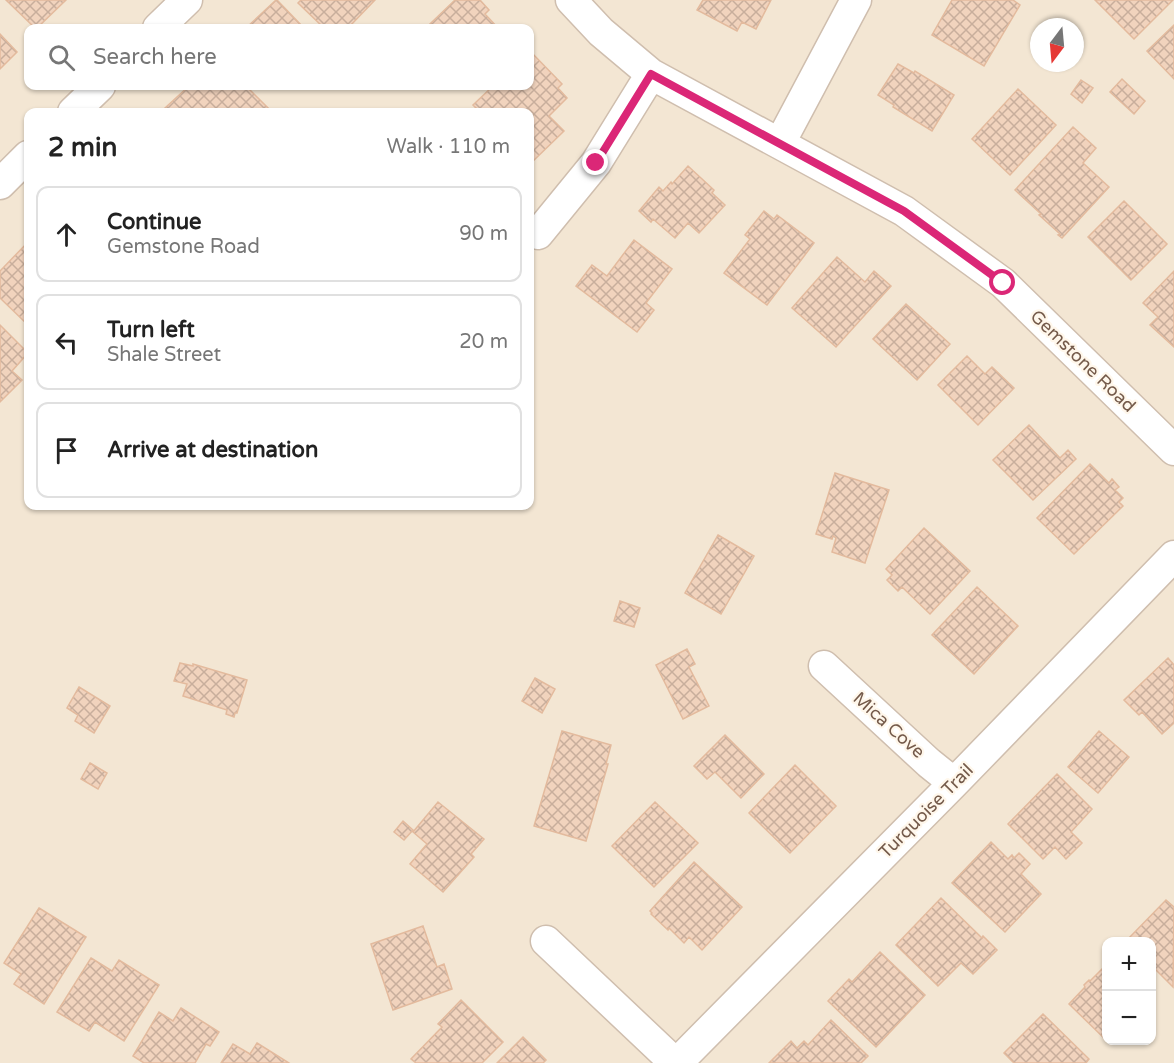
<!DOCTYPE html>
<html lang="en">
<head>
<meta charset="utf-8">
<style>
  body { margin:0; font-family:"Varela Round",sans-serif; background:#f6f6f6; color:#222 }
  .controls { position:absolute; right:18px; bottom:18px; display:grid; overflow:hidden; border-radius:12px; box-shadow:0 2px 4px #0004 }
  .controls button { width:54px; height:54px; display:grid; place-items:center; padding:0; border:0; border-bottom:2px solid #e0e0e0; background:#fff; color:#222; font:30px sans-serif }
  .compass { position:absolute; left:1030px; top:18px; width:54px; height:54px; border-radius:50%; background:#fff; box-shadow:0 2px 4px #0004; rotate:196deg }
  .stop { position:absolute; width:18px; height:18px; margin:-14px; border:4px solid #db2777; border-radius:50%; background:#fff }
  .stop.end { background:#db2777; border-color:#fff; box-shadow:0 2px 6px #0008 }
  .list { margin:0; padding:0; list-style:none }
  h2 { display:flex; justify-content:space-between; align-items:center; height:78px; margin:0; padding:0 24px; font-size:26px }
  h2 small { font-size:20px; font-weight:400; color:#767676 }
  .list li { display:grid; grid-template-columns:39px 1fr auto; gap:18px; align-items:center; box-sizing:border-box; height:96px; margin:0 12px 12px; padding:0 12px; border:2px solid #e0e0e0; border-radius:12px }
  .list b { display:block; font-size:22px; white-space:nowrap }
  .list p { margin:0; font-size:20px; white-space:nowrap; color:#767676 }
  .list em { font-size:20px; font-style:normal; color:#767676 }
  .icon { flex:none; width:33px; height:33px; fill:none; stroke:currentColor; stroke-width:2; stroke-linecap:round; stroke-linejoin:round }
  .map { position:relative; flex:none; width:1174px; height:1063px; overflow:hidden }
  .search { position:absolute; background:#fff; box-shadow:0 2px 4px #0004; left:24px; top:24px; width:510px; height:66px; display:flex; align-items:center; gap:15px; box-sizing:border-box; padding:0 21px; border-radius:12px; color:#767676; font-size:22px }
  .panel { position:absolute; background:#fff; box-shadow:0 2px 4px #0004; left:24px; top:108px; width:510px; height:402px; border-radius:12px }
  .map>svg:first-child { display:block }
  .residential { fill:#f3e6d3; fill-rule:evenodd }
  .building { fill:url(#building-cross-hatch); stroke:#e3ba9d; stroke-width:1.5 }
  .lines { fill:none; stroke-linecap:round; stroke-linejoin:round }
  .street-casing { stroke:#cfbeae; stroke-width:33 }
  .street { stroke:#fff; stroke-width:30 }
  .route { stroke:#db2777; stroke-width:8 }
  .labels { text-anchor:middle; stroke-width:4.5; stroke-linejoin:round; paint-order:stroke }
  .street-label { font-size:18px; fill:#745a4a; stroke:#fff7eb }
</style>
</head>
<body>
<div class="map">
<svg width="1174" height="1063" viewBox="0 0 1174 1063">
  <defs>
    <pattern id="building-cross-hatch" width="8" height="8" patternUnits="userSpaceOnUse" patternTransform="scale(1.5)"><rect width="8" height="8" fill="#f1d3bd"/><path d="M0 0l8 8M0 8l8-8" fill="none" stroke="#c8ae9c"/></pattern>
  </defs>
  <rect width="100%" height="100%" fill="#fcf3e5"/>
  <path class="residential" d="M0 0H1174V1063H0ZM1039 27H1075V63H1039ZM28 28H530V86H28ZM28 112H530V506H28ZM1106 942H1152V1040H1106Z"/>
  <path class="building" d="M6 0H66L37 28H35Z
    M276 0H277L304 28H246Z
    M301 0H375L348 28H324L298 3Z
    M455 0H480L489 10 485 14 498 28H435L430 24Z
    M703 0H771L756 29 742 22 737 31 697 10Z
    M952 0H1013L1020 5 984 66 932 35Z
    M1095 0H1173L1134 39Z
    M1174 25V79L1147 51Z
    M0 34 17 52 0 69Z
    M530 51 562 84 558 88 567 98 549 116 564 131 530 164V112H480L473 105 493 86H530Z
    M898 64 914 73 915 71 954 95 932 131 893 107 894 105 878 95Z
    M1122 79 1145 101 1134 114 1110 92Z
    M1081 80 1093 88 1082 103 1071 94Z
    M189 86H246L270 110 267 112H169L165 108Z
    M1018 89 1056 125 1010 175 972 139Z
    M1073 127 1096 148 1083 163 1109 187 1062 238 1058 235 1060 234 1039 215 1041 214 1015 190Z
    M688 166 714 190 712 193 725 205 699 233 688 223 675 238 653 219 651 222 639 211 659 187 663 191 671 182 672 184Z
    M1124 201 1167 244 1131 280 1088 237Z
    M764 211 774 219 777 215 814 243 767 305 724 273 750 239 745 235Z
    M634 240 672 269 646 303 654 310 637 332 576 286 592 265 607 276Z
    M28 242V325L0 298V271Z
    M837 257 865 282 874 271 891 286 836 347 792 308Z
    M1174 271V347L1150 325 1158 317 1143 303Z
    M906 304 950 344 917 380 873 339Z
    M0 325 28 353 12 371 22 380 0 402Z
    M967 356 985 374 992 367 1014 388 978 425 938 385Z
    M1029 425 1060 458 1068 450 1076 459 1033 500 993 460Z
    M1090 464 1109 483 1112 479 1119 487 1115 490 1123 498 1119 502 1123 506 1074 554 1037 518Z
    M835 473 889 490 865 563 832 552 836 538 833 536 832 539 816 534Z
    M924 528 970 571 930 614 902 587 898 591 887 580 892 575 886 569Z
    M718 535 754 556 721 614 685 593Z
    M977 587 1018 626 974 674 932 635Z
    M620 601 640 608 634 627 614 621Z
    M687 649 695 664 689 667 709 706 683 719 656 665Z
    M1168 658 1174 665V723L1162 734 1142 712 1139 715 1124 700Z
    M180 663 193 666V664L247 680 237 713H235L234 717 226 714 227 710 183 696 187 684 174 681Z
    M535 678 555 689 542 713 522 701Z
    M79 687 110 706 94 733 75 721 78 715 67 708Z
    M562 731 611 745 606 764H608L586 841 534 826Z
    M1099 731 1129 757 1098 793 1068 767Z
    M725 735 764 774 741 798 715 772 707 779 694 766Z
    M90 763 107 773 98 789 81 779Z
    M795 765 836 806 790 853 749 813Z
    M1057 774 1092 809 1071 832 1082 843 1066 859 1055 847 1043 859 1008 824Z
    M438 802 484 839 471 854 474 857 443 892 410 864 427 844 413 832Z
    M655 802 698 843 654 887 612 846Z
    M403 821 413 830 404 840 394 832Z
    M991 842 1008 859 1012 855 1014 858 1019 853 1030 864 1021 874 1041 894 1005 932 952 883Z
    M694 862 742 907 702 950 689 937 684 943 669 928 668 930 651 914 652 913 650 911Z
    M941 898 982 938 983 936 997 950 973 974 961 963 938 986 896 945Z
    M1166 900 1174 907 1173 987 1152 966V942L1126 941Z
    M39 908 86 937 44 1004 14 984 21 974 4 963Z
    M423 926 437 967 444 964 452 989 393 1010 371 944Z
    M880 952 925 995 876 1047 828 1001 849 979 852 982Z
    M91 958 112 971 119 960 159 985 124 1041 95 1022 89 1031 57 1012Z
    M1106 965V1040L1069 1004 1085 987 1084 985 1089 980 1090 981Z
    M461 1000 503 1042 482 1063H416L411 1059 442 1027 438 1024Z
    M181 1008 219 1032 210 1046 206 1044 195 1063H144L133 1056 159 1012 173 1021Z
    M1043 1014 1089 1059 1086 1063H1014L1004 1053Z
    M831 1020 868 1056 861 1063H769L791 1041 797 1048 804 1041 808 1045Z
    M523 1037 546 1060 543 1063H497Z
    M257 1043 289 1063H221L233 1044 250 1054Z"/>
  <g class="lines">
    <defs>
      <path id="street" d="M571 0 601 32 651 74 904 211 1003 283 1174 450
        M158 28 187 0
        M73 112 100 86
        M780 143 856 0
        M0 184 28 156
        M538 234 596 163 651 74
        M824 666 929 763 954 783
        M546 941 675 1063
        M677 1063 954 783 1174 556"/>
    </defs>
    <use href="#street" class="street-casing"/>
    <use href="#street" class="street"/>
  </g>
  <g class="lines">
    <path class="route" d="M596 163 651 74 904 211 1003 283"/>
  </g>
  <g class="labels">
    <g class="street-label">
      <text transform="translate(1083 361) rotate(44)" y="6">Gemstone Road</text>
      <text transform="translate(889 725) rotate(42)" y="6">Mica Cove</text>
      <text transform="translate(926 811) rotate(-45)" y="6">Turquoise Trail</text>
    </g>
  </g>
</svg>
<div class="controls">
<button>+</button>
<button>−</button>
</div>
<svg class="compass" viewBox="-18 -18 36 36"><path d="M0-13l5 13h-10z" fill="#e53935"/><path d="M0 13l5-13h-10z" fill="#767676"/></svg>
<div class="stop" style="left:1003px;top:283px"></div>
<div class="stop end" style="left:596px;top:163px"></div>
<div class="search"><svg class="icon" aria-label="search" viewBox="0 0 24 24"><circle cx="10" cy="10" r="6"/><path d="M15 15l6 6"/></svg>Search here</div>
<section class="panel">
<h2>2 min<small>Walk · 110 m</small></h2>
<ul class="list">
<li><svg class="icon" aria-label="ahead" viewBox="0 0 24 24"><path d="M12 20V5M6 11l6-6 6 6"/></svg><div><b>Continue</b><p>Gemstone Road</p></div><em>90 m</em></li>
<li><svg class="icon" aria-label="left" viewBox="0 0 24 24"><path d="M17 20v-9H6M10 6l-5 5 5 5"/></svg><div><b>Turn left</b><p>Shale Street</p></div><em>20 m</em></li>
<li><svg class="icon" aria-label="arrive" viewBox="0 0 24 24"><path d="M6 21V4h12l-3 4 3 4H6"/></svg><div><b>Arrive at destination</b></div></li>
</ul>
</section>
</div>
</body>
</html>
